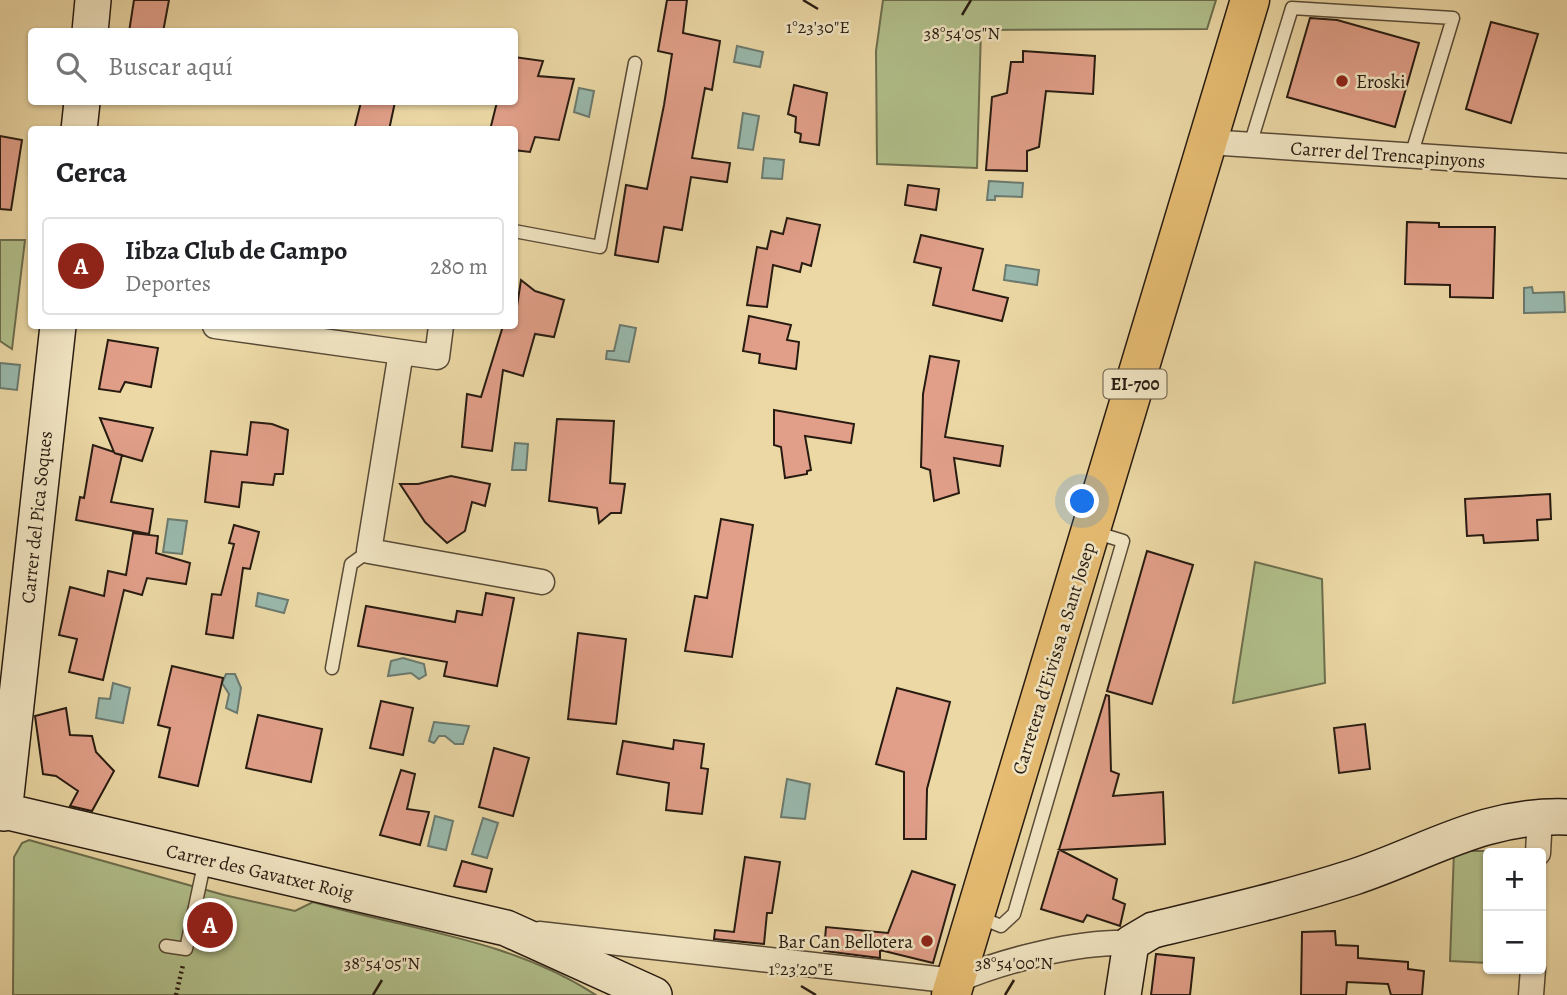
<!DOCTYPE html>
<html lang="es">
<head>
<meta charset="utf-8">
<style>
  body { margin:0; font-family:Alegreya,serif; background:#f6f6f6; color:#202124 }
  .controls { position:absolute; right:21px; bottom:21px; display:grid; overflow:hidden; border-radius:7px; box-shadow:0 2px 5px #0004 }
  .controls button { width:63px; height:63px; display:grid; place-items:center; padding:0; border:0; border-bottom:2px solid #e0e0e0; background:#fff; color:#202124; font:35px sans-serif }
  .you { position:absolute; left:1083px; top:502px; width:24px; height:24px; margin:-18px; border:5px solid #fff; border-radius:50%; background:#1a73e8; box-shadow:0 0 0 10px #1a73e833 }
  .badge { display:grid; place-items:center; width:46px; height:46px; border-radius:50%; background:#8f2418; color:#fff; font-size:23px; font-weight:700 }
  .pin { position:absolute; translate:-50% -50%; border:4px solid #fff; box-shadow:0 2px 7px #0006 }
  .list { margin:0; padding:0; list-style:none }
  h2 { display:flex; justify-content:space-between; align-items:center; height:91px; margin:0; padding:0 28px; font-size:30px }
  h2 small { font-size:23px; font-weight:400; color:#757577 }
  .list li { display:grid; grid-template-columns:46px 1fr auto; gap:21px; align-items:center; box-sizing:border-box; height:98px; margin:0 14px 14px; padding:0 14px; border:2px solid #e0e0e0; border-radius:7px }
  .list b { display:block; font-size:26px; white-space:nowrap }
  .list p { margin:0; font-size:23px; white-space:nowrap; color:#757577 }
  .list em { font-size:23px; font-style:normal; color:#757577 }
  .icon { flex:none; width:38px; height:38px; fill:none; stroke:currentColor; stroke-width:2; stroke-linecap:round; stroke-linejoin:round }
  .map { position:relative; flex:none; width:1567px; height:995px; overflow:hidden }
  .search { position:absolute; background:#fff; box-shadow:0 2px 5px #0004; left:28px; top:28px; width:490px; height:77px; display:flex; align-items:center; gap:18px; box-sizing:border-box; padding:0 24px; border-radius:7px; color:#757577; font-size:26px }
  .panel { position:absolute; background:#fff; box-shadow:0 2px 5px #0004; left:28px; top:126px; width:490px; height:203px; border-radius:7px }
  .map>svg:first-child { display:block }
  .green { fill:#b1c08b; stroke:#6c6e4e; stroke-width:2 }
  .water { fill:#99b9ad; stroke:#6b7a6f; stroke-width:2 }
  .building { fill:#e19f89; stroke:#271b11; stroke-width:2 }
  .lines { fill:none; stroke-linecap:round; stroke-linejoin:round }
  .lane-casing { stroke:#584a36; stroke-width:15 }
  .street-casing { stroke:#584a36; stroke-width:27 }
  .secondary-casing { stroke:#271b11; stroke-width:38 }
  .primary-casing { stroke:#271b11; stroke-width:41 }
  .path { stroke:#271b11; stroke-width:4.5; stroke-dasharray:2 3.5; stroke-linecap:butt }
  .lane { stroke:#f2e6c4; stroke-width:12 }
  .street { stroke:#f2e6c4; stroke-width:24 }
  .secondary { stroke:#f2e6c4; stroke-width:35 }
  .primary { stroke:#e6bc72; stroke-width:38 }
  .ticks { fill:none; stroke:#271b11; stroke-width:2.5 }
  .poi-dot { fill:#8f2418; stroke:#f2e6c4; stroke-width:2.5 }
  .labels { text-anchor:middle; stroke-width:5; stroke-linejoin:round; paint-order:stroke }
  .shield { fill:#f2e6c4; stroke:#645847; stroke-width:2 }
  .shield-label { font-size:18px; font-weight:bold; fill:#271b11 }
  .poi-label { font-size:19px; fill:#271b11; stroke:#f2e6c4; text-anchor:start }
  .street-label { font-size:19px; fill:#271b11; stroke:#f2e6c4 }
  .ticks-label { font-size:18px; text-anchor:middle; fill:#271b11; stroke:#f2e6c4; stroke-width:5; stroke-linejoin:round; paint-order:stroke }
</style>
</head>
<body>
<div class="map">
<svg width="1567" height="995" viewBox="0 0 1567 995">
  <rect width="100%" height="100%" fill="#ebd8a5"/>
  <filter id="stains"><feTurbulence type="fractalNoise" baseFrequency=".00286" numOctaves="4"/><feColorMatrix values="0 0 0 0 .2 0 0 0 0 .09 0 0 0 0 .02 0 0 0 .5 -.17"/></filter>
  <radialGradient id="worn" r=".72"><stop offset=".6" stop-color="#630" stop-opacity="0"/><stop offset="1" stop-color="#630" stop-opacity=".3"/></radialGradient>
  <path class="green" d="M883 0H1216L1207 29 981 30 977 168 877 164 876 51Z
    M0 240H25L12 349 0 341Z
    M1255 562 1322 579 1325 683 1233 703Z
    M29 840 224 895 295 911 313 902C409 930 510 939 596 995H13L14 857 22 843Z
    M1454 851H1505L1488 853V963L1450 961Z"/>
  <path class="water" d="M737 46 763 52 760 67 734 62Z
    M579 88 594 91 589 117 574 112Z
    M743 113 759 116 753 150 738 148Z
    M764 158 784 160 782 179 762 178Z
    M989 181 1023 183 1022 197 995 196V200H987Z
    M1006 265 1039 270 1037 285 1004 280Z
    M1532 287 1533 293 1564 292 1565 312 1524 313V288Z
    M620 325 636 328 629 362 606 359 607 351H614Z
    M0 363 20 365 17 390 0 388Z
    M515 443 528 444 526 470H512Z
    M168 519 187 521 182 554 163 552Z
    M258 593 288 600 284 613 256 606Z
    M403 658 424 664 426 675 419 679 411 673 388 676 391 661Z
    M226 674H235L241 688 237 713 226 708 229 694 222 683Z
    M113 683 130 688 123 723 96 718 99 698 110 699Z
    M434 722 469 726 463 744H455L445 736H439L434 743 429 741Z
    M787 779 810 784 805 819 781 817Z
    M435 816 453 821 446 850 428 846Z
    M483 818 498 823 487 858 472 854Z"/>
  <path class="building" d="M134 0H169L163 32H129Z
    M667 0H687L683 33 720 41 712 90 705 88 692 158 730 163 727 182 691 177 682 230 664 227 658 262 615 255 626 185 647 189 664 105 672 54 658 51Z
    M1310 18 1337 20 1419 43 1395 127 1287 97Z
    M1491 22 1538 34 1511 123 1466 109Z
    M1023 51 1095 56 1093 94 1046 91 1039 147 1027 151V171L986 170 992 97 1007 93 1011 62H1023Z
    M514 57 543 61 538 76 574 79 559 140 535 137 530 152 514 150V130H490L497 102H514Z
    M794 85 827 93 819 145 800 142 801 134 795 132 796 117 788 114Z
    M361 102H395L389 130H354Z
    M0 136 22 140 11 210 0 209Z
    M908 185 939 189 936 210 905 205Z
    M787 218 820 225 811 266 802 263 800 272 773 265 767 307 747 305 757 247 767 249 771 231 783 234Z
    M1407 222 1439 223V227H1495L1493 298 1450 297V285L1405 284Z
    M921 235 983 249 973 290 1008 298 1002 321 933 305 941 268 914 262Z
    M521 280 535 291 564 300 554 337 535 334 523 376 503 370 492 451 462 447 467 394 481 397 503 326H514Z
    M749 316 791 325 787 340 799 342 796 369 759 363 760 354 743 351Z
    M108 340 158 348 151 387 125 382 120 392 99 389Z
    M930 356 959 361 945 437 1003 446 1000 466 954 458 959 493 934 501 930 470 921 467 923 394Z
    M774 410 854 424 851 443 805 436 811 470 807 471V474L785 478 781 447 774 445Z
    M100 418 153 428 142 461 114 453 122 455 111 502 153 509 149 534 76 520 80 497 84 498 93 445 114 452Z
    M557 419 614 421 610 483 625 484 621 513H611L599 523 597 508 549 501Z
    M251 422 272 424 288 430 283 474H275L273 485 242 482 239 507 205 502 211 451 247 455Z
    M451 476 490 484 485 506 472 502 465 531 447 543 425 522 400 484H418Z
    M1550 494 1551 519 1537 520 1538 540 1484 543 1483 535 1467 536 1465 499Z
    M721 519 753 525 732 657 685 651 695 596 707 598Z
    M234 525 259 532 250 569 243 568 233 638 206 634 212 594 221 595 234 544 229 543Z
    M133 533 158 536 156 553 190 563 186 584 147 578 142 595 124 590 103 680 69 672 77 639 59 635 70 587 104 596 108 571 126 575Z
    M1147 551 1193 565 1152 704 1107 691Z
    M486 593 514 598 497 686 444 676 447 662 358 646 366 606 455 622 457 611 482 615Z
    M578 633 626 639 616 724 568 719Z
    M172 666 223 678 198 786 159 777 170 728 158 725Z
    M897 688 950 702 927 789 926 839H904V772L876 764Z
    M1106 695 1109 696 1111 771 1119 774 1113 796 1163 792 1165 844 1060 850 1117 879 1113 899 1125 904 1120 926 1087 915 1083 922 1041 909Z
    M381 701 413 708 403 755 370 748Z
    M66 708 70 735 92 736 96 752 114 771 92 811 70 806 78 791 56 776 43 774 35 716Z
    M258 715 322 729 311 782 246 768Z
    M1365 724 1370 769 1339 773 1334 728Z
    M674 740 704 744 701 768 708 769 702 814 666 810 669 783 617 774 623 741 673 749Z
    M494 748 529 758 513 816 479 807Z
    M401 770 415 774 407 809 429 812 420 845 380 835Z
    M745 857 780 862 772 913H767L764 944 714 939 715 930 734 932Z
    M462 861 492 869 486 892 454 886Z
    M912 871 955 885 933 963 880 950V958L824 951 826 927 888 933Z
    M1335 931 1336 945 1358 946V958L1408 962V969L1424 971 1422 995H1391L1388 984 1347 982 1346 995H1301L1302 932Z
    M1156 954 1194 958 1190 995H1151Z"/>
  <g class="lines">
    <defs>
      <path id="lane" d="M1250 145 1292 8 1453 18 1411 156
        M514 231 600 247 635 63
        M332 668 351 564 369 551
        M979 917 1001 926 1014 914 1123 541 1094 532
        M166 946 186 949 205 860"/>
      <path id="street" d="M1208 142 1567 166
        M215 326 437 357 441 326
        M401 352 369 551 542 582
        M1538 853 1540 816
        M539 934 955 981C1004 960 1079 941 1131 943
        M1531 995 1533 969"/>
      <path id="secondary" d="M90 32 93 0
        M79 130 82 102
        M0 810 506 928 654 995
        M4 813 58 326
        M1123 995 1131 943 1153 930C1220 914 1289 898 1354 877 1429 852 1484 814 1567 817"/>
      <path id="primary" d="M951 995 1250 0"/>
    </defs>
    <use href="#lane" class="lane-casing"/>
    <use href="#street" class="street-casing"/>
    <use href="#secondary" class="secondary-casing"/>
    <use href="#primary" class="primary-casing"/>
    <path class="path" d="M176 995 183 965"/>
    <use href="#lane" class="lane"/>
    <use href="#street" class="street"/>
    <use href="#secondary" class="secondary"/>
    <use href="#primary" class="primary"/>
  </g>
  <path class="ticks" d="M803 0 818 9M962 15 971 0M801 986 816 995M373 995 382 980M1005 995 1014 980"/>
  <g class="poi-dot">
    <circle cx="1342" cy="81" r="7"/>
    <circle cx="927" cy="941" r="7"/>
  </g>
  <g class="labels">
    <rect class="shield" x="1103.5" y="369.5" width="63" height="29" rx="5"/>
    <g class="shield-label">
      <text x="1135" y="390">EI-700</text>
    </g>
    <g class="poi-label">
      <text x="1356" y="88">Eroski</text>
      <text x="913" y="948" text-anchor="end">Bar Can Bellotera</text>
    </g>
    <g class="street-label">
      <text transform="translate(1388 154) rotate(4)" y="7">Carrer del Trencapinyons</text>
      <text transform="translate(36 517) rotate(-84)" y="7">Carrer del Pica Soques</text>
      <text transform="translate(1053 658) rotate(-73)" y="7">Carretera d'Eivissa a Sant Josep</text>
      <text transform="translate(260 871) rotate(13)" y="7">Carrer des Gavatxet Roig</text>
    </g>
  </g>
  <g class="ticks-label">
    <text x="818" y="33">1°23'30"E</text>
    <text x="962" y="39">38°54'05"N</text>
    <text x="382" y="969">38°54'05"N</text>
    <text x="1014" y="969">38°54'00"N</text>
    <text x="801" y="975">1°23'20"E</text>
  </g>
  <rect width="100%" height="100%" filter="url(#stains)"/>
  <rect width="100%" height="100%" fill="url(#worn)"/>
</svg>
<div class="controls">
<button>+</button>
<button>−</button>
</div>
<div class="you"></div>
<div class="pin badge" style="left:210px;top:925px">A</div>
<div class="search"><svg class="icon" aria-label="search" viewBox="0 0 24 24"><circle cx="10" cy="10" r="6"/><path d="M15 15l6 6"/></svg>Buscar aquí</div>
<section class="panel">
<h2>Cerca<small></small></h2>
<ul class="list">
<li><span class="badge">A</span><div><b>Iibza Club de Campo</b><p>Deportes</p></div><em>280 m</em></li>
</ul>
</section>
</div>
</body>
</html>
